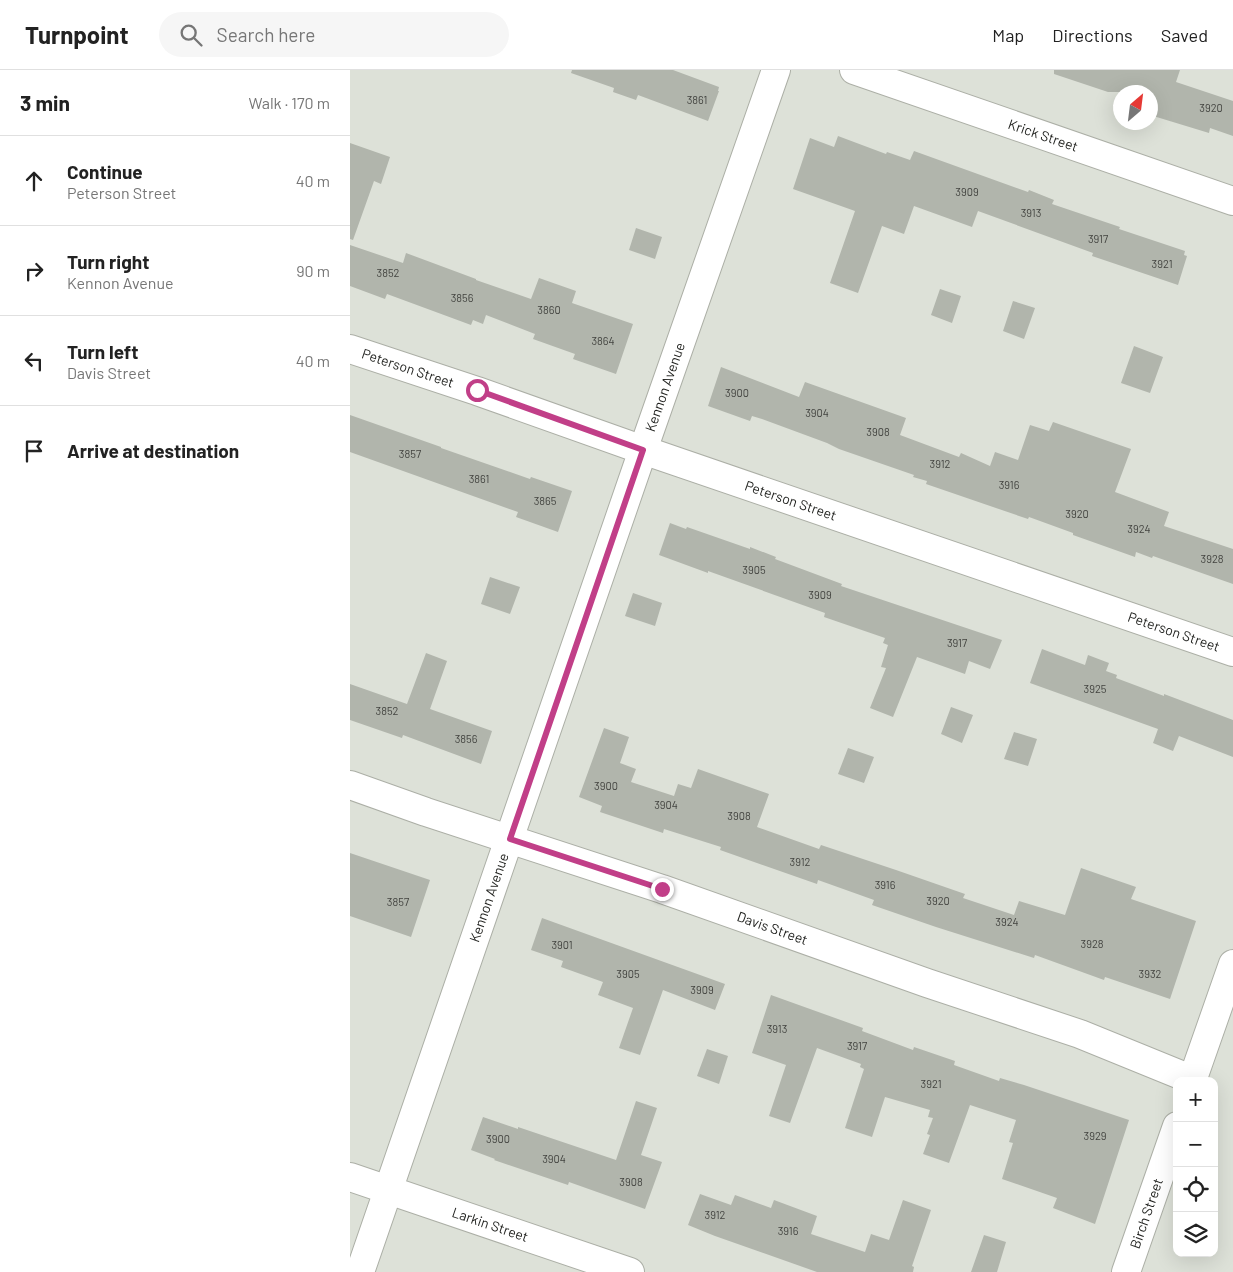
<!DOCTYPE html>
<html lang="en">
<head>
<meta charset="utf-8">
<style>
  body { margin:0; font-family:Barlow,sans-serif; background:#f6f6f6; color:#222 }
  .controls { position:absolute; right:15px; bottom:15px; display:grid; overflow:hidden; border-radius:10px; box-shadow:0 5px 20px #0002 }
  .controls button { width:45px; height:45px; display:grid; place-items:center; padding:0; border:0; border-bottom:1px solid #e0e0e0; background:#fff; color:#222; font:25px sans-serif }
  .compass { position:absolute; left:763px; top:15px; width:45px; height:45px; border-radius:50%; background:#fff; box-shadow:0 5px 20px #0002; rotate:28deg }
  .stop { position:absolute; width:15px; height:15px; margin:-11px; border:4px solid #c13f88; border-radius:50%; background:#fff }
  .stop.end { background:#c13f88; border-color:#fff; box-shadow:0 1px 5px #0008 }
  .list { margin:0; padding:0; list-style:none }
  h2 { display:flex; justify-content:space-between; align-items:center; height:65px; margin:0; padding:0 20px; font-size:21px }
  h2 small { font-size:16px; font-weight:400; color:#767676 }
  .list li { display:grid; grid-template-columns:32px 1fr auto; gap:15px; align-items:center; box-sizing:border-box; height:90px; padding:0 20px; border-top:1px solid #e0e0e0 }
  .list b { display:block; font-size:19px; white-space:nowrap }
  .list p { margin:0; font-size:16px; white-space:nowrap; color:#767676 }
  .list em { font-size:16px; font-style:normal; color:#767676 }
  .icon { flex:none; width:28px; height:28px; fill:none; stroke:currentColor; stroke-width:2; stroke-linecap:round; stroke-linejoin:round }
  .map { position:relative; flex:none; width:883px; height:1202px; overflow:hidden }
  header { display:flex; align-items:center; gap:30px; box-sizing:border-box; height:70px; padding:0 25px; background:#fff; border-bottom:1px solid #e0e0e0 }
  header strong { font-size:24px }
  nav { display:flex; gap:28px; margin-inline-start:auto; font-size:18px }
  .search { width:350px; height:45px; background:#f6f6f6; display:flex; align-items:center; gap:12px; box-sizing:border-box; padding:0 18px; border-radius:28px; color:#767676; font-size:19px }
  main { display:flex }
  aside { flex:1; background:#fff }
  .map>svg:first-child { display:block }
  .building { fill:#b1b5ac }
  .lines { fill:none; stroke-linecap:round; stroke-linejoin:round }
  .minor-casing { stroke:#acafa6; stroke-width:30 }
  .minor { stroke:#fff; stroke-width:28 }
  .route { stroke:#c13f88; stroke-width:6 }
  .labels { text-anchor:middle; stroke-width:4.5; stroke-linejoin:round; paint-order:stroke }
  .number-label { font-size:11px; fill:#434440 }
  .street-label { font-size:14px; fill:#1e1f1c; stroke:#dde1d8 }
</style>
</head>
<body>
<header>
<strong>Turnpoint</strong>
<div class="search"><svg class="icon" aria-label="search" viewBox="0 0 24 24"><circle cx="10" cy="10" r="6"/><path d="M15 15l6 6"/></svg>Search here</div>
<nav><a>Map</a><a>Directions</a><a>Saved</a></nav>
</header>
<main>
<aside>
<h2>3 min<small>Walk · 170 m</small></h2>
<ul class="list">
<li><svg class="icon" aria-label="ahead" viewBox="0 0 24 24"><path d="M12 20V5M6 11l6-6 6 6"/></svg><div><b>Continue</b><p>Peterson Street</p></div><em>40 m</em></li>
<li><svg class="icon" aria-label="right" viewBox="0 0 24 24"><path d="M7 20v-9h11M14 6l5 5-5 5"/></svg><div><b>Turn right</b><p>Kennon Avenue</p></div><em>90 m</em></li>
<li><svg class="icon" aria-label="left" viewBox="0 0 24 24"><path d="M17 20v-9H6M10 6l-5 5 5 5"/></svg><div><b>Turn left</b><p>Davis Street</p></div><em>40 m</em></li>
<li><svg class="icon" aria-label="arrive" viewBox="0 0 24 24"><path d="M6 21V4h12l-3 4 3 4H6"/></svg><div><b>Arrive at destination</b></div></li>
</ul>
</aside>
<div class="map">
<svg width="883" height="1202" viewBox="0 0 883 1202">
  <rect width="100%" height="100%" fill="#dde1d8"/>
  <path class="building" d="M222 0H323L369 17 368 21H369L358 51 288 25 286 30 263 22 264 18 221 3Z
    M704 0H830L826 12 883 31V66L860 58 859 63 800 45V22H758L704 4Z
    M488 66 536 84 537 82 560 90 564 81 678 122 679 120 704 130 702 134 770 157 769 159 835 181 834 185 837 186 828 215 742 186 743 183 628 141 622 157 564 136 554 164 532 156 508 223 480 213 505 141 443 119 460 68 484 77Z
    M0 73 40 87 31 114 24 111 3 170 0 169Z
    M286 158 312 167 305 189 279 180Z
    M0 175 53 193 56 183 126 209V210L181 229 189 208 226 221 222 233 283 254 266 304 223 289 225 284 183 269 185 264 136 245 133 254 123 250 121 255 37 224 35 229 0 216Z
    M590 219 611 226 602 253 581 245Z
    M663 231 685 238 674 269 653 261Z
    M784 276 813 287 800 323 771 313Z
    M371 297 449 327 455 312 556 348 550 365 609 387 611 383 640 396 645 382 668 390 680 355 699 361 703 352 781 379 765 422 819 442 814 456 883 479V514L803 486 802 488 786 482 785 487 723 465V463L679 447 678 449 576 414 577 411 563 407 564 405 489 379 477 373 412 349 402 346 400 351 358 336Z
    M0 345 91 377V378L180 409 181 407 222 421 208 462 166 447 168 442 0 382Z
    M320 453 336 459 337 457 400 479V477L426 487 425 489 492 514 491 516 652 570 640 599 619 591 615 604 567 587 543 647 520 638 536 598 531 597 538 575 533 573 535 568 474 547 475 543 358 501V503L309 485Z
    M140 507 170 517 160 544 131 534Z
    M283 523 312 533 305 556 275 546Z
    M692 579 735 595 738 585 759 593 756 601 767 605 766 608 814 626V624L883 650V687L829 666 823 681 803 673 808 659 680 613Z
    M76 583 97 591 80 639 142 661 131 694 53 665 52 668 0 650V614L57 634Z
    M601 637 623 645 612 673 591 664Z
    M254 658 279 667 270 693 286 699 281 712 324 726 328 714 341 718 348 699 419 724 407 757 469 779 471 775 546 800 615 824 613 828 664 845 669 831 715 845 731 798 786 817 781 829 846 851 820 929 755 907 754 910 685 885 684 888 586 857 522 835 524 830 468 810 467 814 370 780 371 777 314 759 313 763 250 742 252 736 229 727Z
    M664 662 687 669 678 696 654 689Z
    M498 678 524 687 514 713 488 704Z
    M0 783 80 810 61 867 0 846Z
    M192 848 375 914 365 940 313 920 290 985 269 978 283 938 248 925 253 912 211 897 213 891 181 880Z
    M421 925 513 958 512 961 563 980 564 977 605 991 604 995 649 1011 650 1008 674 1015 779 1050 745 1154 703 1138 707 1128 652 1109 663 1073 659 1072 666 1050 620 1035 599 1093 573 1084 580 1065 577 1064 583 1048 578 1047 580 1040 535 1027 522 1067 495 1058 514 999 510 997 511 994 467 978 440 1053 419 1046 436 995 402 983Z
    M357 979 378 986 369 1014 347 1006Z
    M286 1031 307 1038 291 1085 312 1092 295 1139 219 1112 218 1115 144 1090 145 1089 121 1080 133 1047 168 1059V1057L266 1090Z
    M350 1124 381 1135 385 1125 421 1138 424 1130 467 1146 461 1164 515 1182 521 1164 539 1170 553 1130 581 1140 562 1196 564 1197 563 1202H467L365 1166 338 1155Z
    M634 1165 656 1172 647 1202H621Z"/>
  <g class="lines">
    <defs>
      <g id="minor">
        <path id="s1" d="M504 0 883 131"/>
        <path id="s2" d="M0 279 127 321 293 380 883 582"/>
        <path id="s3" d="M0 715 76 742 312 819 577 913 730 964 843 1010"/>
        <path d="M842 1011 883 894"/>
        <path id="s4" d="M0 1107 280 1202"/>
        <path id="s5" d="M10 1202 293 380 426 0"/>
        <path id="s6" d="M776 1202 827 1056"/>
      </g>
    </defs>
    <use href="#minor" class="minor-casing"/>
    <use href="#minor" class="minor"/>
  </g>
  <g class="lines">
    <path class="route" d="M127 320 293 380 160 769 312 819"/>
  </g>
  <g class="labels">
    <g class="number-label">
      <text x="347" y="34">3861</text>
      <text x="861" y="42">3920</text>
      <text x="617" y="126">3909</text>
      <text x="681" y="147">3913</text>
      <text x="748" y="173">3917</text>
      <text x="812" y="198">3921</text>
      <text x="38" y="207">3852</text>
      <text x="112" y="232">3856</text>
      <text x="199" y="244">3860</text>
      <text x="253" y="275">3864</text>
      <text x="387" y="327">3900</text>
      <text x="467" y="347">3904</text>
      <text x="528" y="366">3908</text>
      <text x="60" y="388">3857</text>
      <text x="590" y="398">3912</text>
      <text x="129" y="413">3861</text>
      <text x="659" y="419">3916</text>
      <text x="195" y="435">3865</text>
      <text x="727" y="448">3920</text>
      <text x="789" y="463">3924</text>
      <text x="862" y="493">3928</text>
      <text x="404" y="504">3905</text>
      <text x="470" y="529">3909</text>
      <text x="607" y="577">3917</text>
      <text x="745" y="623">3925</text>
      <text x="37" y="645">3852</text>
      <text x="116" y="673">3856</text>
      <text x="256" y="720">3900</text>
      <text x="316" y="739">3904</text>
      <text x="389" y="750">3908</text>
      <text x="450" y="796">3912</text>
      <text x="535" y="819">3916</text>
      <text x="588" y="835">3920</text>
      <text x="48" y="836">3857</text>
      <text x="657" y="856">3924</text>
      <text x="742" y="878">3928</text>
      <text x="212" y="879">3901</text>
      <text x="278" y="908">3905</text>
      <text x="800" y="908">3932</text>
      <text x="352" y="924">3909</text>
      <text x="427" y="963">3913</text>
      <text x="507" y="980">3917</text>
      <text x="581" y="1018">3921</text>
      <text x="745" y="1070">3929</text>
      <text x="148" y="1073">3900</text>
      <text x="204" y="1093">3904</text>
      <text x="281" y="1116">3908</text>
      <text x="365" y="1149">3912</text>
      <text x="438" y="1165">3916</text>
    </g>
    <g class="street-label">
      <text dy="5" stroke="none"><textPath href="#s1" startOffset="200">Krick Street</textPath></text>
      <text dy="5" stroke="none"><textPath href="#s2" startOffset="61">Peterson Street</textPath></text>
      <text dy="5" stroke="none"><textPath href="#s5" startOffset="936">Kennon Avenue</textPath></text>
      <text dy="5" stroke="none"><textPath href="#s2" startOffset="466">Peterson Street</textPath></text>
      <text dy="5" stroke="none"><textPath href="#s2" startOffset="871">Peterson Street</textPath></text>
      <text dy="5" stroke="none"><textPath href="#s5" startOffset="396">Kennon Avenue</textPath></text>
      <text dy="5" stroke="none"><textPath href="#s3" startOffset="446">Davis Street</textPath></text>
      <text dy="5" stroke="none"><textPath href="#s6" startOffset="62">Birch Street</textPath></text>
      <text dy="5" stroke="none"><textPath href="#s4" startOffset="148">Larkin Street</textPath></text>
    </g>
  </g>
</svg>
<div class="controls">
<button>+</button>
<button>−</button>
<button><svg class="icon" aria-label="locate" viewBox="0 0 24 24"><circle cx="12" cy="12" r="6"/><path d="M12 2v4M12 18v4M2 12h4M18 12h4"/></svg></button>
<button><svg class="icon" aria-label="layers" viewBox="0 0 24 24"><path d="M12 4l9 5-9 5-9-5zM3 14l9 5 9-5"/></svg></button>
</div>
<svg class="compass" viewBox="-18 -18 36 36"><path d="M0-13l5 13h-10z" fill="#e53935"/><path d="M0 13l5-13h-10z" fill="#767676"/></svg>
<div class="stop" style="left:127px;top:320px"></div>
<div class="stop end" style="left:312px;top:819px"></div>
</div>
</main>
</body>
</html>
